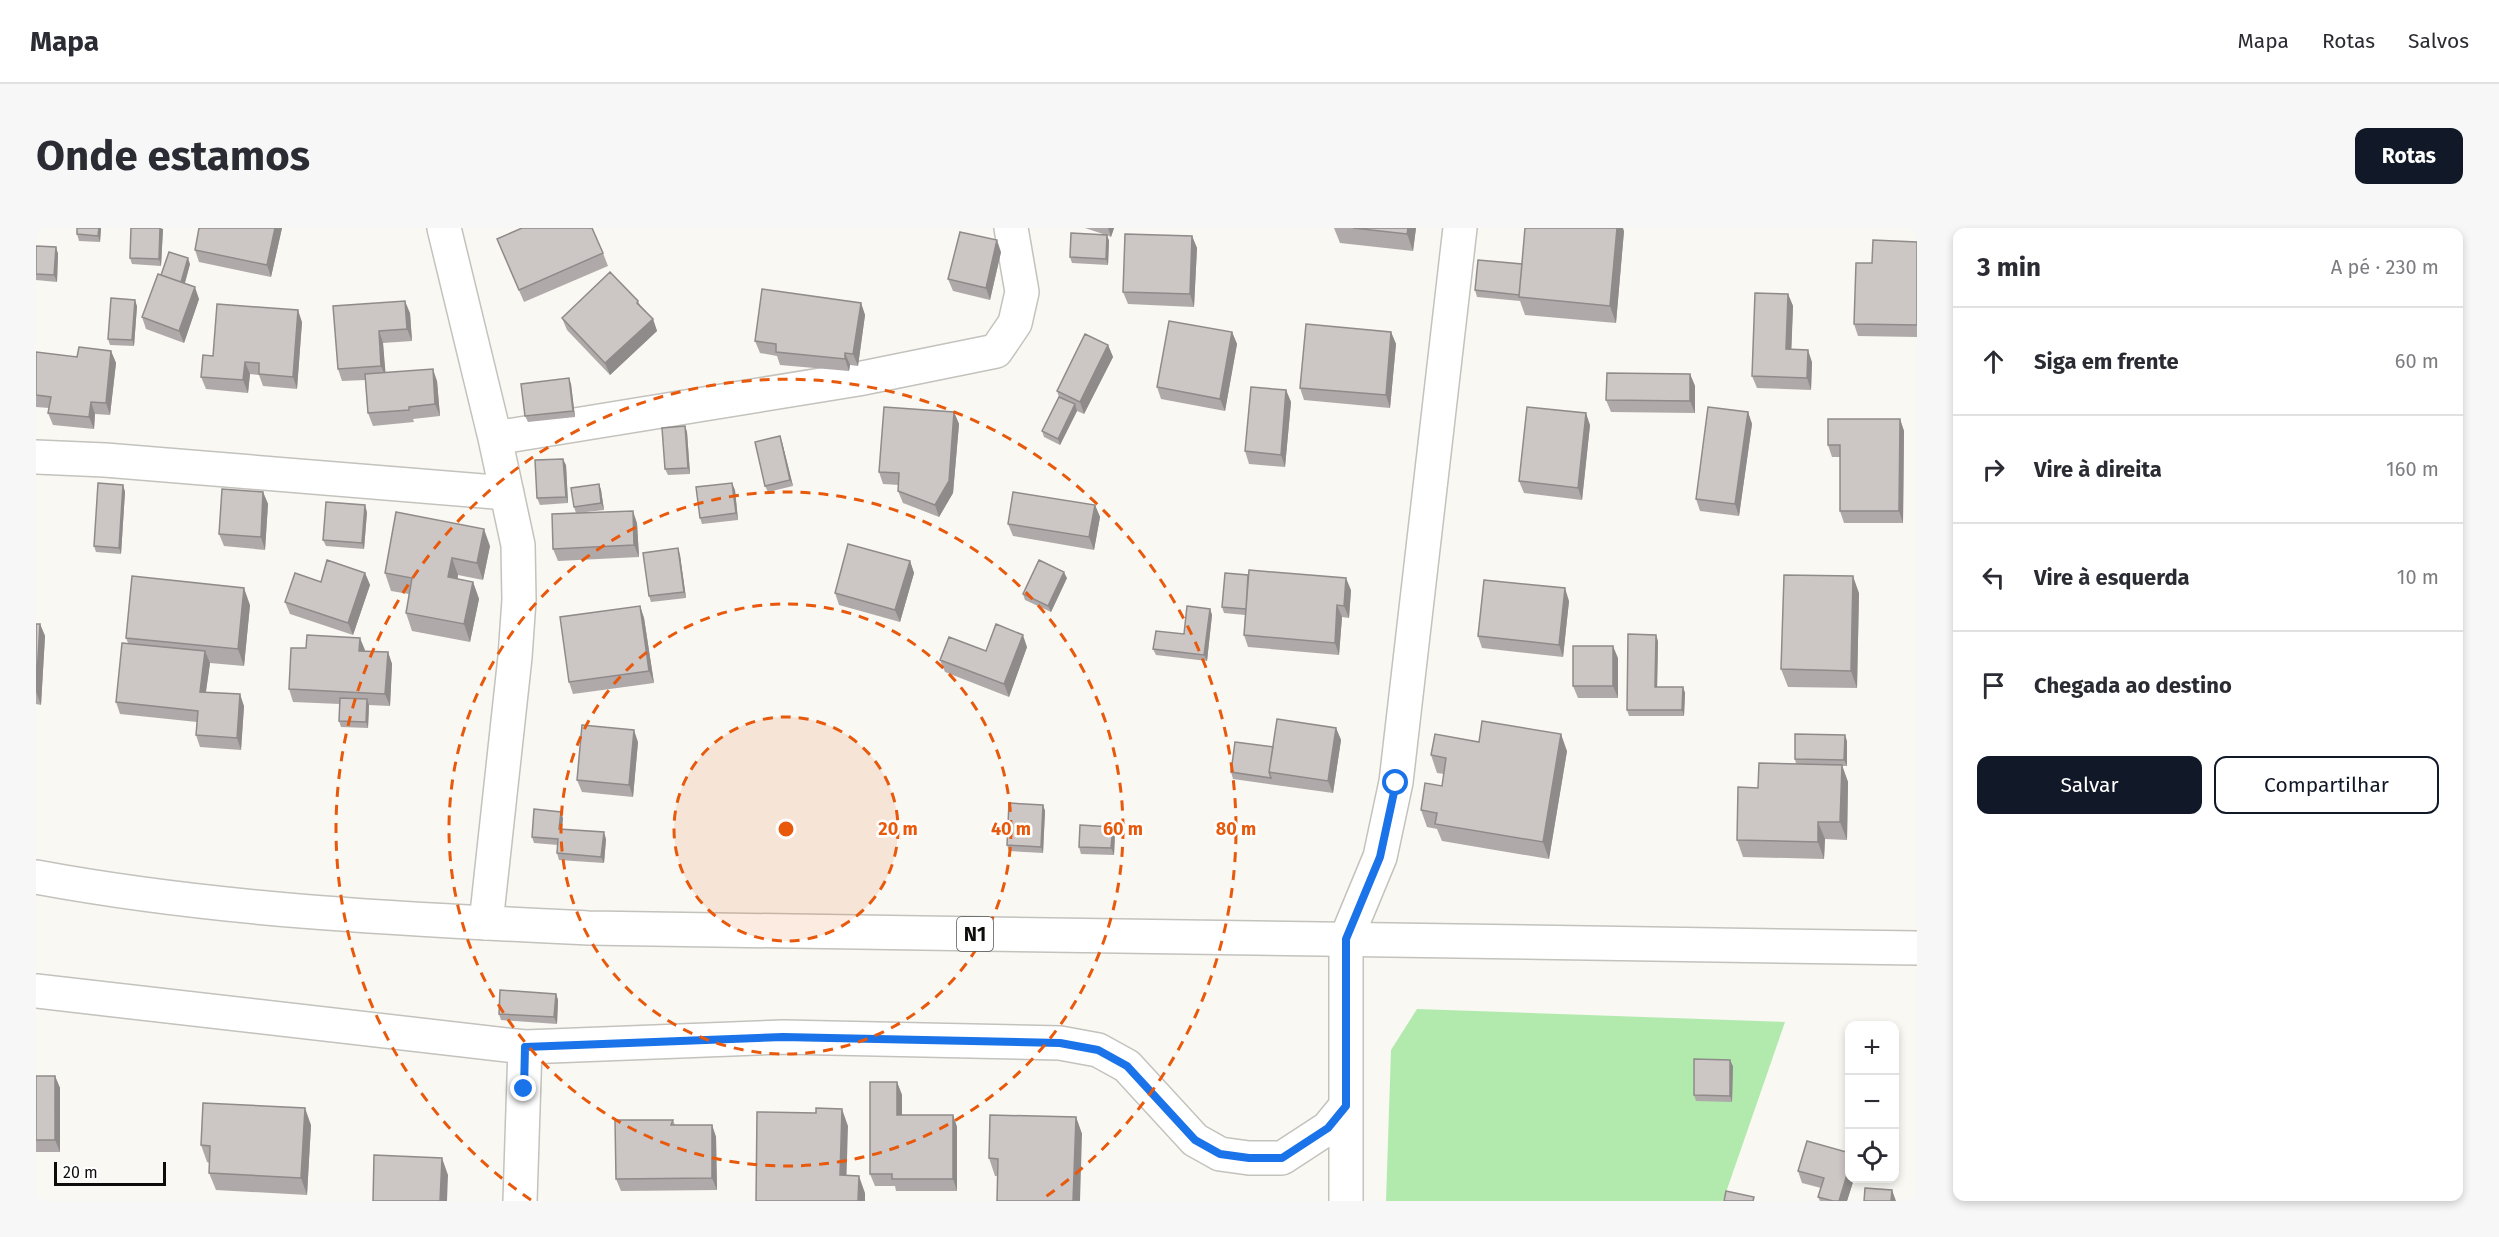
<!DOCTYPE html>
<html lang="pt">
<head>
<meta charset="utf-8">
<style>
  body { margin:0; font-family:"Fira Sans",sans-serif; background:#f7f7f7; color:#2b2b33 }
  .controls { position:absolute; right:18px; bottom:18px; display:grid; overflow:hidden; border-radius:12px; box-shadow:0 3px 9px #0003 }
  .controls button { width:54px; height:54px; display:grid; place-items:center; padding:0; border:0; border-bottom:2px solid #e1e1e2; background:#fff; color:#2b2b33; font:30px sans-serif }
  .scale { position:absolute; left:18px; bottom:15px; width:112px; box-sizing:border-box; padding-left:6px; border:3px solid #0e0d0c; border-top:0; font-size:16px; line-height:21px; white-space:nowrap; color:#0e0d0c; -webkit-text-stroke:4px #fff; paint-order:stroke }
  .stop { position:absolute; width:18px; height:18px; margin:-14px; border:4px solid #1a73e8; border-radius:50%; background:#fff }
  .stop.end { background:#1a73e8; border-color:#fff; box-shadow:0 2px 6px #0008 }
  .list { margin:0; padding:0; list-style:none }
  h2 { display:flex; justify-content:space-between; align-items:center; height:78px; margin:0; padding:0 24px; font-size:26px }
  h2 small { font-size:20px; font-weight:400; color:#7c7c81 }
  .list li { display:grid; grid-template-columns:39px 1fr auto; gap:18px; align-items:center; box-sizing:border-box; height:108px; padding:0 24px; border-top:2px solid #e1e1e2 }
  .list b { display:block; font-size:22px; white-space:nowrap }
  .list em { font-size:20px; font-style:normal; color:#7c7c81 }
  .actions { display:flex; gap:12px; padding:18px 24px }
  .actions a { flex:1; padding:14px 0; border:2px solid #111827; border-radius:12px; text-align:center; font-size:21px; color:#111827 }
  .actions .main { background:#111827; color:#fff }
  .icon { flex:none; width:33px; height:33px; fill:none; stroke:currentColor; stroke-width:2; stroke-linecap:round; stroke-linejoin:round }
  .map { position:relative; flex:none; width:1881px; height:973px; overflow:hidden; border-radius:12px }
  header { display:flex; align-items:center; gap:36px; box-sizing:border-box; height:84px; padding:0 30px; background:#fff; border-bottom:2px solid #e1e1e2 }
  header strong { font-size:28px }
  nav { display:flex; gap:33px; margin-inline-start:auto; font-size:21px }
  .intro { display:flex; align-items:center; justify-content:space-between; box-sizing:border-box; height:144px; padding:0 36px }
  h1 { margin:0; font-size:42px }
  .button { padding:15px 27px; border-radius:12px; background:#111827; color:#fff; font-size:21px; font-weight:700 }
  main { display:flex; gap:36px; padding:0 36px }
  aside { flex:1; background:#fff; border-radius:12px; box-shadow:0 3px 9px #0003 }
  .map>svg:first-child { display:block }
  .green { fill:#b2eaad }
  .lines { fill:none; stroke-linecap:round; stroke-linejoin:round }
  .street-casing { stroke:#c3c2bd; stroke-width:36 }
  .highway-casing { stroke:#c3c2bd; stroke-width:36 }
  .street { stroke:#fff; stroke-width:33 }
  .highway { stroke:#fff; stroke-width:33 }
  .wall { fill:#afaaa9 }
  .shaded-wall { fill:#8f8b8a }
  .building { fill:#ccc6c5; stroke:#8f8b8a; stroke-width:1.5 }
  .route { stroke:#1a73e8; stroke-width:8 }
  .ring { fill:none; stroke:#e8590c; stroke-width:3; stroke-dasharray:10 8 }
  .labels { text-anchor:middle; stroke-width:5; stroke-linejoin:round; paint-order:stroke }
  .shield { fill:#fff; stroke:#565655; stroke-width:1.5 }
  .shield-label { font-size:20px; font-weight:bold; fill:#0e0d0c }
  .centre { fill:#e8590c; stroke:#fff; stroke-width:3 }
  .ring-label { font-size:18px; text-anchor:middle; font-weight:bold; fill:#e8590c; stroke:#fff; stroke-width:5; stroke-linejoin:round; paint-order:stroke }
</style>
</head>
<body>
<header>
<strong>Mapa</strong>
<nav><a>Mapa</a><a>Rotas</a><a>Salvos</a></nav>
</header>
<div class="intro"><h1>Onde estamos</h1><a class="button">Rotas</a></div>
<main>
<div class="map">
<svg width="1881" height="973" viewBox="0 0 1881 973">
  <rect width="100%" height="100%" fill="#f9f8f3"/>
  <path class="green" d="M1381 781 1749 794 1687 973H1350L1355 822Z"/>
  <g class="lines">
    <defs>
      <path id="street" d="M408 0 459 210 482 317 483 372 479 429 450 695
        M459 210 822 151 960 123 979 95 986 64 975 0
        M0 229 69 232 471 265
        M0 763 489 819
        M484 973 489 819 747 809 1024 815 1062 822 1091 838 1159 912 1184 926 1213 930H1246L1292 900 1310 878
        M1310 973V711L1344 629 1360 554 1424 0"/>
      <path id="highway" d="M0 649C183 683 367 691 552 700L1881 720"/>
    </defs>
    <use href="#street" class="street-casing"/>
    <use href="#highway" class="highway-casing"/>
    <use href="#street" class="street"/>
    <use href="#highway" class="highway"/>
  </g>
  <path class="wall" d="M41 0H65L64 14 43 13 41 6Z
    M163 0H246L235 49 163 34 159 22Z
    M1049 0H1078L1075 9 1071 7 1073 13 1072 37 1036 35 1034 29 1070 7Z
    M1298 0H1380L1377 23 1304 15Z
    M127 1 125 38 96 36 94 30Z
    M1588 3 1580 95 1489 87 1484 73 1441 69 1439 62 1486 36Z
    M1156 8 1161 20 1158 79 1092 76 1087 64Z
    M461 11 567 25 572 38 488 74Z
    M1881 14V109L1822 108 1818 96 1836 35Z
    M0 18 20 19 22 26 21 54 0 52Z
    M965 24 954 72 917 63 912 51Z
    M154 36 149 55 163 71 148 115 110 101 106 89 125 47Z
    M1752 66 1757 78 1755 121 1776 134 1775 162 1721 160 1716 148Z
    M602 73 604 77 617 91 621 103 574 147 531 102 526 90Z
    M825 75 829 87 822 138 814 137 813 143 744 137 741 128 724 125 719 113Z
    M101 78 98 118 74 117 72 111Z
    M297 78 374 85 376 113 347 115 349 145 401 153 404 188 377 191 378 194 337 198 332 185 329 152 306 153 302 141Z
    M266 94 261 161 227 158 223 147 214 146 212 165 170 161 165 149 177 128Z
    M1196 104 1201 116 1189 183 1125 171 1121 159Z
    M1355 104 1360 116 1354 180 1268 172 1264 160Z
    M1072 117 1077 129 1048 186 1041 183 1024 217 1008 209 1006 203 1023 169 1021 163Z
    M75 123 80 135 74 187 59 186 58 201 17 197 12 185 13 180 0 179V124L41 129Z
    M1654 146 1659 158V185L1575 184 1570 172Z
    M535 156 539 189 492 194 489 188Z
    M1250 162 1255 174 1249 239 1213 236 1209 223Z
    M918 184 923 196 917 265 903 289 867 275 862 263 863 257 847 256 843 244Z
    M1712 184 1716 196 1703 288 1664 283 1660 271Z
    M1864 191 1868 203 1867 295H1808L1804 283V229H1796L1792 217Z
    M1554 197 1546 272 1488 265 1483 253Z
    M649 198 651 204 654 246 632 247 629 241Z
    M746 214 757 258 732 264 729 258Z
    M530 237 532 275 504 277 501 270Z
    M563 256 565 262 568 282 541 285 601 295 603 329 522 333 517 321 540 285 538 279Z
    M87 257 89 264 85 326 60 324 58 318Z
    M699 262 702 292 666 296 664 290Z
    M227 264 232 276 229 322 188 318 183 306Z
    M1059 277 1064 289 1058 322 977 308 972 296Z
    M331 284 328 321 290 318 287 312Z
    M454 318 447 352 422 347V351L437 354 443 371 434 414 376 403 370 385 373 366 355 363 349 345Z
    M644 327 650 370 615 374 613 368Z
    M874 333 878 345 864 394 803 377 799 365Z
    M329 345 334 357 317 407 254 386 249 374 285 354Z
    M1031 350 1015 384 989 372 987 366Z
    M1315 362 1313 390 1306 389 1303 427 1212 419 1208 407 1209 387 1188 385 1186 379Z
    M1823 365 1821 460 1752 459 1745 441Z
    M1533 373 1527 429 1446 420 1442 408Z
    M214 377 208 438 174 435 170 464 208 478 205 522 164 519 160 507 161 494 84 486 80 474 92 415 90 410Z
    M604 378 608 390 618 455 537 466 533 454Z
    M1174 381 1176 387 1171 433 1120 427 1117 421 1148 406Z
    M0 396H4L9 408 5 477 0 476Z
    M1622 413 1621 459H1647L1649 465 1648 488H1593L1591 482Z
    M991 419 973 469 909 444 904 432Z
    M329 422V423L352 424 356 436 354 478 333 477 332 500 305 499 303 493 304 476 257 474 253 461Z
    M1582 430V470H1542L1537 458Z
    M1300 500 1305 512 1297 565 1197 551 1195 544 1237 519Z
    M1811 513V538H1806L1812 554 1811 612 1789 611 1788 631 1707 629 1701 612 1722 560 1760 536 1759 531Z
    M602 514 597 569 546 564 541 552Z
    M1443 514 1531 523 1513 631 1406 613 1401 601 1391 599 1385 582 1406 558 1408 546 1401 545 1395 527Z
    M1007 577 1009 583 1007 625 973 623 971 617Z
    M527 590 526 601 570 611 568 635 523 632 521 625 522 617 498 615 496 609Z
    M1079 605 1078 627 1045 626 1043 619Z
    M520 766 522 772 521 796 465 792 463 786Z
    M1697 838 1696 874 1660 873 1658 867Z
    M0 848H19L24 860V924H0Z
    M861 854 866 867V887H917L921 899V963H860L859 958H839L834 946Z
    M1040 889 1046 906 962 948H959L953 930Z
    M637 892 639 897H676L680 909 681 962 585 963 580 951Z
    M275 897 271 967 180 962 173 945 174 935 171 934 165 917Z
    M1762 943 1818 951 1811 973H1784L1782 969 1785 960 1766 955Z"/>
  <path class="shaded-wall" d="M63 0H65L64 14 62 8Z
    M124 0 127 1 125 38 123 31Z
    M239 0H246L235 49 231 37Z
    M1072 0H1078L1075 9Z
    M1372 0H1380L1377 23 1371 6Z
    M1581 0H1587L1588 3 1580 95 1574 78Z
    M1071 7 1073 13 1072 37 1070 31Z
    M1156 8 1161 20 1158 79 1154 66Z
    M961 12 965 24 954 72 950 60Z
    M20 19 22 26 21 54 18 47Z
    M152 30 154 36 146 65 144 59Z
    M159 59 163 71 148 115 143 103Z
    M1752 66 1757 78 1755 133 1750 121Z
    M99 72 101 78 98 118 96 112Z
    M369 73 374 85 376 113 371 101Z
    M825 75 829 87 822 138 817 126Z
    M262 82 266 94 261 161 257 149Z
    M617 91 621 103 574 147 569 135Z
    M343 103 347 115 350 150 345 138Z
    M1196 104 1201 116 1189 183 1184 171Z
    M1355 104 1360 116 1354 180 1350 167Z
    M1072 117 1077 129 1048 186 1044 174Z
    M1772 122 1776 134 1775 162 1771 150Z
    M75 123 80 135 74 187 70 175Z
    M809 125 814 137 813 143 809 131Z
    M209 134 214 146 212 165 207 152Z
    M397 141 401 153 404 188 399 176Z
    M1654 146 1659 158V185L1654 173Z
    M533 150 535 156 539 189 537 183Z
    M1250 162 1255 174 1249 239 1245 227Z
    M55 174 59 186 58 201 53 189Z
    M1039 176 1041 183 1024 217 1022 211Z
    M918 184 923 196 917 265 903 289 899 277Z
    M1712 184 1716 196 1703 288 1699 276Z
    M1550 185 1554 197 1546 272 1542 260Z
    M1864 191 1868 203 1867 295 1863 283Z
    M649 198 651 204 654 246 652 240Z
    M744 208 746 214 757 258 754 252Z
    M527 231 530 237 532 275 530 269Z
    M696 255 699 262 702 292 700 285Z
    M563 256 565 262 568 282 565 275Z
    M87 257 89 264 85 326 83 320Z
    M227 264 232 276 229 322 225 309Z
    M329 277 331 284 328 321 326 315Z
    M1059 277 1064 289 1058 322 1053 309Z
    M597 283 601 295 603 329 598 317Z
    M448 301 454 318 447 352 441 335Z
    M642 320 644 327 650 370 648 364Z
    M416 330 422 347 418 366 412 349Z
    M874 333 878 345 864 394 859 382Z
    M1028 344 1031 350 1015 384 1012 378Z
    M329 345 334 357 317 407 312 395Z
    M1817 348 1823 365 1821 460 1815 443Z
    M1310 350 1315 362 1313 390 1308 378Z
    M437 354 443 371 434 414 428 396Z
    M208 360 214 377 208 438 202 421Z
    M1529 360 1533 373 1527 429 1523 417Z
    M1301 377 1306 389 1303 427 1299 415Z
    M604 378 608 390 618 455 613 443Z
    M1174 381 1176 387 1171 433 1168 427Z
    M4 396 9 408 5 477 0 464Z
    M987 407 991 419 973 469 968 456Z
    M1620 407 1622 413 1621 465 1619 459Z
    M324 410 329 422 328 435 323 423Z
    M1577 418 1582 430V470L1577 458Z
    M169 423 174 435 168 476 164 464Z
    M352 424 356 436 354 478 349 466Z
    M1647 459 1649 465 1648 488 1646 482Z
    M204 466 208 478 205 522 201 510Z
    M331 471 333 477 332 500 330 494Z
    M1300 500 1305 512 1297 565 1292 553Z
    M598 502 602 514 597 569 593 557Z
    M1525 506 1531 523 1513 631 1507 614Z
    M1809 507 1811 513V538L1808 532Z
    M1806 537 1812 554 1811 612 1804 594Z
    M1007 577 1009 583 1007 625 1005 619Z
    M525 584 527 590 525 607 523 601Z
    M1782 594 1789 611 1788 631 1782 614Z
    M1077 599 1079 605 1078 627 1075 620Z
    M568 604 570 611 568 635 565 629Z
    M520 766 522 772 521 796 518 789Z
    M1694 832 1697 838 1696 874 1694 868Z
    M19 848 24 860V924L19 912Z
    M861 854 866 867V899L861 887Z
    M269 880 275 897 271 967 265 950Z
    M806 881 812 898 810 964 804 947Z
    M917 887 921 899V963L917 951Z
    M1040 889 1046 906 1044 973H1037Z
    M676 897 680 909 681 962 676 950Z
    M406 930 412 947 411 973H404Z
    M1814 937V951H1818L1811 973H1803Z
    M823 948 829 965V973H822Z
    M1856 962 1860 973H1855Z"/>
  <path class="building" d="M41 0H63L62 8 41 6Z
    M95 0H124L123 31 94 30Z
    M163 0H239L231 37 159 22Z
    M486 0H556L567 25 483 62 461 11Z
    M1317 0H1372L1371 6Z
    M1489 0H1581L1574 78 1483 69Z
    M924 4 961 12 950 60 912 51Z
    M1035 5 1071 7 1070 31 1034 29Z
    M1089 6 1156 8 1154 66 1087 64Z
    M1837 12 1881 14V97L1818 96 1820 35H1836Z
    M0 18 20 19 18 47 0 46Z
    M133 24 152 30 145 54 125 47Z
    M1442 32 1486 36 1483 67 1439 62Z
    M574 44 602 73 601 75 617 91 569 135 526 90Z
    M122 46 159 59 143 103 106 89Z
    M726 61 825 75 817 126 809 125V131L740 124V116L719 113Z
    M1719 65 1752 66 1750 121 1772 122 1771 150 1716 148Z
    M75 70 99 72 96 112 72 111Z
    M369 73 371 101 343 103 345 138 302 141 297 78Z
    M181 76 262 82 257 149 223 146V135L209 134 207 152 165 149 167 127 177 128Z
    M1133 93 1196 104 1184 171 1121 159Z
    M1270 96 1355 104 1350 167 1264 160Z
    M1049 106 1072 117 1044 174 1021 163Z
    M43 119 75 123 70 175 55 174 53 189 12 185 15 169 0 167V124L41 129Z
    M397 141 399 176 373 179V182L332 185 329 146Z
    M1571 145 1654 146V173L1570 172Z
    M533 150 537 183 489 188 485 156Z
    M1215 159 1250 162 1245 227 1209 223Z
    M1023 169 1039 176 1022 211 1006 203Z
    M848 179 918 184 913 253 899 277 862 263 863 245 843 244Z
    M1491 179 1550 185 1542 260 1483 253Z
    M1672 179 1712 184 1699 276 1660 271Z
    M1792 191H1864L1863 283H1804V217H1792Z
    M649 198 652 240 629 241 626 200Z
    M744 208 754 252 729 258 719 214Z
    M527 231 530 269 501 270 499 232Z
    M62 255 87 257 83 320 58 318Z
    M696 255 700 285 664 290 660 259Z
    M563 256 565 275 538 279 535 260Z
    M186 261 227 264 225 309 183 306Z
    M977 264 1059 277 1053 309 972 296Z
    M290 274 329 277 326 315 287 312Z
    M597 283 598 317 517 321 516 286Z
    M360 284 448 301 441 335 416 330 412 349 437 354 428 396 370 385 376 350 349 345Z
    M812 316 874 333 859 382 799 365Z
    M642 320 648 364 613 368 607 325Z
    M291 332 329 345 312 395 249 374 259 345 285 354Z
    M1003 332 1028 344 1012 378 987 366Z
    M1213 342 1310 350 1308 378 1301 377 1299 415 1208 407Z
    M1189 345 1212 347 1210 381 1186 379Z
    M1748 347 1817 348 1815 443 1745 441Z
    M96 348 208 360 202 421 90 410Z
    M1448 352 1529 360 1523 417 1442 408Z
    M604 378 613 443 533 454 524 389Z
    M1151 378 1174 381 1168 427 1117 421 1120 403 1148 406Z
    M0 396H4L0 464Z
    M960 396 987 407 968 456 904 432 913 409 950 423Z
    M1592 406 1620 407 1619 459H1647L1646 482H1591Z
    M271 407 324 410 323 423 352 424 349 466 253 461 255 420H270Z
    M86 415 169 423 164 464 204 466 201 510 160 507 162 483 80 474Z
    M1537 418H1577V458H1537Z
    M304 470 331 471 330 494 303 493Z
    M1241 491 1300 500 1292 553 1233 544Z
    M1446 493 1525 506 1507 614 1399 596 1401 585 1385 582 1389 555 1406 558 1410 530 1395 527 1399 506 1443 514Z
    M546 497 598 502 593 557 541 552Z
    M1759 506 1809 507 1808 532 1759 531Z
    M1199 514 1237 519 1233 544 1235 550 1195 544Z
    M1723 535 1806 537 1804 594H1782V614L1701 612 1702 559 1722 560Z
    M973 575 1007 577 1005 619 971 617Z
    M498 581 525 584 523 601 568 604 565 629 521 625 522 611 496 609Z
    M1044 597 1077 599 1075 620 1043 619Z
    M464 762 520 766 518 789 463 786Z
    M1658 831 1694 832V868L1658 867Z
    M0 848H19V912H0Z
    M834 854H861V887H917V951H856V946H834Z
    M167 875 269 880 265 950 173 945 174 918 165 917Z
    M780 880 806 881 804 947 823 948 822 973H720L721 884 780 885Z
    M954 887 1040 889 1037 973H961L962 931 953 930Z
    M579 892H637L635 897H676V950L580 951Z
    M1771 913 1814 925V937L1803 973H1797L1782 969 1788 950 1762 943Z
    M338 927 406 930 404 973H337Z
    M1829 960 1856 962 1855 973H1828Z
    M1690 963 1718 969 1717 973H1688Z"/>
  <g class="lines">
    <path class="route" d="M488 861 489 819 747 809 1024 815 1062 822 1091 838 1159 912 1184 926 1213 930H1246L1292 900 1310 878V711L1344 629 1360 555"/>
  </g>
  <circle cx="750" cy="601" r="112" fill="#e8590c" fill-opacity=".12"/>
  <g class="ring">
    <circle cx="750" cy="601" r="112"/>
    <circle cx="750" cy="601" r="225"/>
    <circle cx="750" cy="601" r="337"/>
    <path d="M495 972A450 450 0 1 1 1005 972"/>
  </g>
  <g class="labels">
    <rect class="shield" x="921" y="689" width="36" height="34" rx="4.5"/>
    <g class="shield-label">
      <text x="939" y="713">N1</text>
    </g>
  </g>
  <circle cx="750" cy="601" r="9" class="centre"/>
  <g class="ring-label">
    <text x="862" y="607">20 m</text>
    <text x="975" y="607">40 m</text>
    <text x="1087" y="607">60 m</text>
    <text x="1200" y="607">80 m</text>
  </g>
</svg>
<div class="controls">
<button>+</button>
<button>−</button>
<button><svg class="icon" aria-label="locate" viewBox="0 0 24 24"><circle cx="12" cy="12" r="6"/><path d="M12 2v4M12 18v4M2 12h4M18 12h4"/></svg></button>
</div>
<div class="scale">20 m</div>
<div class="stop" style="left:1360px;top:555px"></div>
<div class="stop end" style="left:488px;top:861px"></div>
</div>
<aside>
<h2>3 min<small>A pé · 230 m</small></h2>
<ul class="list">
<li><svg class="icon" aria-label="ahead" viewBox="0 0 24 24"><path d="M12 20V5M6 11l6-6 6 6"/></svg><div><b>Siga em frente</b></div><em>60 m</em></li>
<li><svg class="icon" aria-label="right" viewBox="0 0 24 24"><path d="M7 20v-9h11M14 6l5 5-5 5"/></svg><div><b>Vire à direita</b></div><em>160 m</em></li>
<li><svg class="icon" aria-label="left" viewBox="0 0 24 24"><path d="M17 20v-9H6M10 6l-5 5 5 5"/></svg><div><b>Vire à esquerda</b></div><em>10 m</em></li>
<li><svg class="icon" aria-label="arrive" viewBox="0 0 24 24"><path d="M6 21V4h12l-3 4 3 4H6"/></svg><div><b>Chegada ao destino</b></div></li>
</ul>
<div class="actions"><a class="main">Salvar</a><a>Compartilhar</a></div>
</aside>
</main>
</body>
</html>
